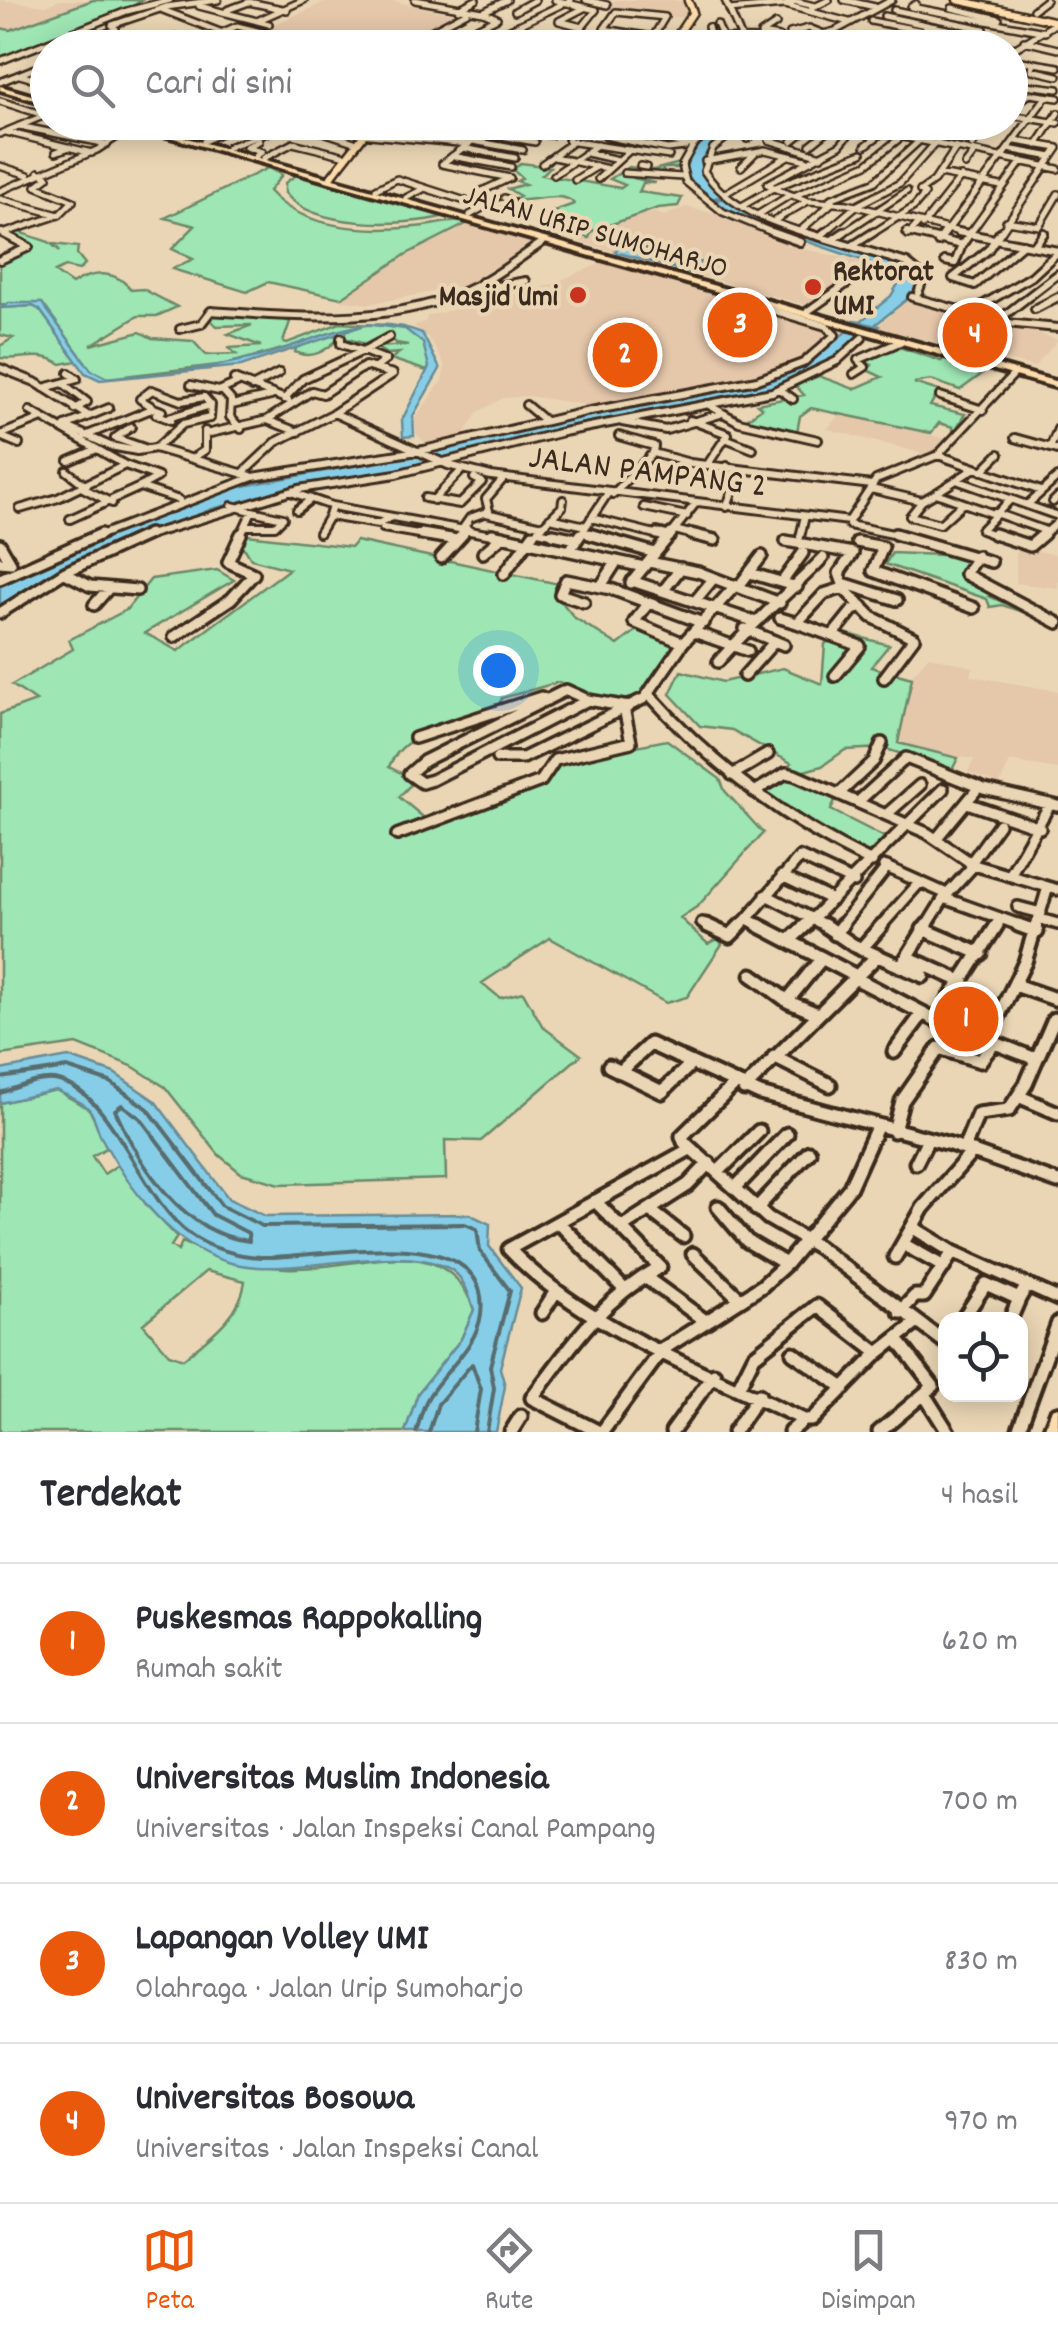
<!DOCTYPE html>
<html lang="id">
<head>
<meta charset="utf-8">
<style>
  body { margin:0; font-family:Dekko,sans-serif; background:#f2f2f3; color:#2b2b33 }
  .controls { position:absolute; right:30px; bottom:30px; display:grid; overflow:hidden; border-radius:20px; box-shadow:0 5px 25px #0003 }
  .controls button { width:90px; height:90px; display:grid; place-items:center; padding:0; border:0; border-bottom:2px solid #e1e1e2; background:#fff; color:#2b2b33; font:50px sans-serif }
  .you { position:absolute; left:498px; top:670px; width:35px; height:35px; margin:-25px; border:8px solid #fff; border-radius:50%; background:#1a73e8; box-shadow:0 0 0 15px #1a73e833 }
  .badge { display:grid; place-items:center; width:65px; height:65px; border-radius:50%; background:#ea580c; color:#fff; font-size:32px; font-weight:700 }
  .pin { position:absolute; translate:-50% -50%; border:5px solid #fff; box-shadow:0 2px 10px #0006 }
  .list { margin:0; padding:0; list-style:none }
  h2 { display:flex; justify-content:space-between; align-items:center; height:130px; margin:0; padding:0 40px; font-size:42px }
  h2 small { font-size:32px; font-weight:400; color:#7c7c81 }
  .list li { display:grid; grid-template-columns:65px 1fr auto; gap:30px; align-items:center; box-sizing:border-box; height:160px; padding:0 40px; border-top:2px solid #e1e1e2 }
  .list b { display:block; font-size:38px; white-space:nowrap }
  .list p { margin:0; font-size:32px; white-space:nowrap; color:#7c7c81 }
  .list em { font-size:32px; font-style:normal; color:#7c7c81 }
  .icon { flex:none; width:55px; height:55px; fill:none; stroke:currentColor; stroke-width:2; stroke-linecap:round; stroke-linejoin:round }
  .map { position:relative; flex:none; width:1058px; height:1432px; overflow:hidden }
  .search { position:absolute; background:#fff; box-shadow:0 5px 25px #0003; left:30px; right:30px; top:30px; height:110px; display:flex; align-items:center; gap:25px; box-sizing:border-box; padding:0 35px; border-radius:55px; color:#7c7c81; font-size:38px }
  .sheet { height:770px; background:#fff }
  nav { display:flex; justify-content:space-around; align-items:center; box-sizing:border-box; height:140px; border-top:2px solid #e1e1e2; background:#fff; font-size:28px; color:#7c7c81 }
  nav a { display:grid; justify-items:center; gap:5px }
  nav .on { color:#ea580c }
  .map>svg:first-child { display:block }
  .built { fill:#e5c7aa }
  .green { fill:#9ee6b4; stroke:#6c8869; stroke-width:2.5; fill-rule:evenodd }
  .water { fill:#86cee7; stroke:#688c97; stroke-width:2.5 }
  .lines { fill:none; stroke-linecap:round; stroke-linejoin:round }
  .shore { stroke:#596c6e; stroke-width:4 }
  .minor-far3-casing { stroke:#3b2a1e; stroke-width:10 }
  .minor-far2-casing { stroke:#3b2a1e; stroke-width:12 }
  .minor-far1-casing { stroke:#3b2a1e; stroke-width:16 }
  .minor-casing { stroke:#3b2a1e; stroke-width:19 }
  .major-casing { stroke:#3b2a1e; stroke-width:11 }
  .highway-casing { stroke:#3b2a1e; stroke-width:8 }
  .minor-far3 { stroke:#ead6b4; stroke-width:5 }
  .minor-far2 { stroke:#ead6b4; stroke-width:6 }
  .minor-far1 { stroke:#ead6b4; stroke-width:9 }
  .minor { stroke:#ead6b4; stroke-width:11 }
  .major { stroke:#fcdcac; stroke-width:6 }
  .highway { fill:#fcdcac; fill-rule:evenodd }
  .poi-dot { fill:#c8321e; stroke:#ead6b4; stroke-width:4 }
  .labels { text-anchor:middle; stroke-width:8; stroke-linejoin:round; paint-order:stroke }
  .far-street-label { font-size:30px; fill:#3b2a1e; stroke:#ead6b4 }
  .far-poi-label { font-size:30px; font-weight:bold; fill:#3b2a1e; stroke:#ead6b4; text-anchor:start }
  .street-label { font-size:35px; fill:#3b2a1e; stroke:#ead6b4 }
</style>
</head>
<body>
<div class="map">
<svg width="1058" height="1432" viewBox="0 0 1058 1432">
  <rect width="100%" height="100%" fill="#ead6b4"/>
  <filter id="ink" filterUnits="userSpaceOnUse"><feTurbulence type="fractalNoise" baseFrequency=".01" numOctaves="2"/><feDisplacementMap in="SourceGraphic" scale="20" xChannelSelector="R" yChannelSelector="G"/><feConvolveMatrix kernelMatrix="1 2 1 2 8 2 1 2 1" color-interpolation-filters="sRGB"/></filter>
  <g filter="url(#ink)">
    <path class="built" d="M0 0 46 6 60 0H93L10 30 0 28Z
      M330 0H388L458 15 393 47H352L266 28Z
      M617 0H674L685 2 690 11 685 18 598 10Z
      M686 207 747 221 765 236 788 237 785 245 863 262 810 306 577 241 616 221 654 212 664 216Z
      M471 223 537 242 464 286 368 304 339 300 408 255Z
      M602 263 823 327 831 335 799 362 728 383 599 407 529 396 503 398 477 413 462 437 426 444 416 433 415 418 442 381 445 366 430 339 414 326 426 321 427 316 547 286Z
      M910 299 1037 333 1058 340 1034 367 876 327Z
      M841 413 947 439 933 456 827 429Z
      M1016 547 1058 555V588L1016 583Z
      M929 656 973 667 971 676 1058 691V769L1010 761 1000 784 968 772 974 759 956 756 943 765 883 750 869 751 821 735 903 685Z"/>
    <path class="green" d="M93 0H142L125 11 0 59V28L10 30Z
      M521 163 550 167 542 175 621 188 625 185 610 179 629 167 653 170 680 163 681 168H663L662 172 668 175 633 178 655 183H643L639 192 682 198 678 206 658 208 592 231 589 238 563 229 548 235 541 229 555 227 552 220 557 212 554 211 574 204C564 189 530 203 513 200L520 196 508 189 525 184 517 181 522 178 513 170Z
      M268 168 282 175 269 191C302 229 367 232 414 227 432 226 450 219 468 223L405 255 341 298 268 282 247 292 172 269 193 259 172 249 195 226 165 218Z
      M296 175 445 216C404 227 314 229 285 193V183Z
      M16 231 49 242 60 251 53 244 78 247 77 254 85 264 79 270 65 267 55 272 72 284C91 271 116 269 131 290L143 289 177 307 157 316H138L91 345 140 332 152 338 193 341 206 355 236 354 229 348 261 346 228 334 252 325 217 326 208 318 214 312C229 313 280 317 290 322L283 342 287 343 340 323 404 327 423 340 433 373 391 359 399 353 387 354 375 347 408 345 396 343 389 336 364 350 359 348 362 343 341 337C328 348 315 361 295 352L297 345 227 364 107 378 91 370 42 303 0 305V258L30 246 9 235Z
      M33 306 40 310 77 361 61 364C39 350 23 361 0 358V346L13 338 0 335V308Z
      M899 347 941 361 946 357 982 366 975 371 982 374 960 390 931 380 914 383 939 391 930 406 965 414 953 434V427L939 423 931 433 811 408 800 416 797 432 744 421 762 408 757 404 804 395 795 385 819 376 854 389 882 377 867 370 872 365 862 360Z
      M247 535 351 547 356 541 559 584 554 593 575 618 618 645 641 627 679 643 646 687 647 694 626 706 559 682 502 698 496 711C461 722 403 729 389 767L415 780 399 797 428 821 532 787 551 776 558 761 667 740 720 779 725 791 763 833 698 906 680 918 708 944 718 939 722 944 687 997 666 1003 550 938 482 983 500 998 523 992 543 1027 581 1055 481 1141 445 1140 446 1179 280 1184 241 1173 219 1155 165 1087 132 1066 77 1044 0 1055V714L36 701 12 685 73 649 69 640 126 610 151 579 217 570 234 580 145 633 178 651 289 569 251 559 245 549 238 547Z
      M953 549 977 557 968 574 996 588 989 596 1002 602 1011 600 1058 623 1002 605 990 607 987 599 885 564 892 553 941 555Z
      M841 632 889 645 871 667 912 678 898 743 958 758 952 770 883 748 845 750 822 766 786 776 815 781 838 793 831 810 888 839 873 858 810 826 763 790 783 777 791 763 732 730 700 726 670 694 681 671 723 682 783 668 822 684 825 644Z
      M56 1090 89 1109 108 1147 92 1156 104 1174 119 1164 147 1206 177 1237 171 1246 178 1251 182 1242C218 1257 247 1266 286 1268 352 1272 446 1224 474 1310L461 1339 418 1393 405 1432H0V1103ZM206 1271 245 1281C241 1316 209 1337 183 1359L169 1354 143 1324Z"/>
    <path class="water" d="M725 123H744L715 141 701 161 705 179 723 196 707 200C667 159 686 150 725 123Z
      M725 198 761 217 906 264 921 279 913 294 953 305 911 296 876 324 880 327 853 320 861 321 891 296 901 279 891 270 782 233 709 202Z
      M620 242 703 263 692 273 615 252Z
      M42 303 91 370 107 378C155 376 206 369 253 358 312 344 361 308 422 333L440 369 413 416 414 436 403 437 402 420 429 367 423 343 405 329 368 324 241 366 100 380 85 373 40 310 33 306 0 308 9 303Z
      M850 329 868 333 845 357 777 389 446 461 422 452 796 368Z
      M417 454 439 462 293 488 212 509 45 578 0 608V582L216 491Z
      M68 1057 114 1073 155 1101 229 1199 265 1216 469 1214 490 1224 489 1246 521 1288 500 1368 505 1386 496 1432H405L418 1393 461 1339 474 1310C469 1294 463 1274 446 1267 392 1242 299 1278 235 1264 173 1250 130 1190 101 1137 97 1129 95 1116 89 1109 82 1101 65 1095 56 1090L0 1103V1070Z"/>
    <g class="lines">
      <path class="shore" d="M0 1078 67 1068 110 1082 148 1109 222 1206 262 1226 465 1224 477 1229 480 1251 510 1291 490 1366 494 1388 487 1432
        M0 1093C17 1088 41 1076 59 1081 115 1095 140 1199 190 1234 209 1248 237 1256 261 1257 313 1260 493 1215 481 1314 477 1347 445 1370 429 1396 422 1407 420 1420 416 1432
        M122 1105 140 1118 213 1215 248 1233 249 1241C183 1234 140 1166 115 1110Z
        M429 1432 438 1404 472 1364 481 1389 474 1432"/>
      <defs>
        <path id="minor-far3" d="M415 0 483 12 507 0
          M555 0 596 10 580 30V39
          M586 0 607 5
          M725 0 746 48
          M789 0 815 6
          M844 0 875 7
          M795 1 785 5 849 22
          M916 4 911 7 1045 32
          M199 6 269 24
          M812 8 829 0
          M952 8 999 19
          M458 9 476 0
          M163 10 220 32
          M227 10 249 2 287 10
          M729 10 785 5
          M894 10 984 29
          M1033 10 1046 0
          M515 11 535 0
          M616 12 665 17 653 37 604 29Z
          M884 16 931 26
          M259 20 304 0
          M871 21 923 31
          M717 24 727 48
          M582 27 559 21 584 8
          M514 29 626 48
          M225 32 292 48
          M921 32 1015 48
          M921 32 916 41 960 47 966 39
          M921 32 931 26 958 31 952 37
          M790 33 809 28 839 40
          M103 34 156 44
          M761 34 779 37 763 39Z
          M761 34 776 24
          M677 35 711 38 708 27
          M878 37 917 38
          M711 38 763 39 768 48
          M206 39 237 26 327 48
          M208 40 240 48
          M650 40 653 37
          M1024 41 1058 49
          M73 48 116 29 112 25 166 7 218 0
          M153 48 177 37 214 48
          M399 48 467 12
          M437 48 497 18 483 12
          M470 48 571 0
          M515 48 509 47 525 32
          M538 48 541 45
          M789 48 787 43 835 31 892 0
          M1014 49 1058 22
          M1010 59 1058 67
          M0 61 127 11 170 0
          M1033 64 1032 70 1058 76
          M20 75 37 80
          M0 82 48 63
          M1010 83 1058 89
          M41 95 48 92
          M0 101 44 115
          M1015 104 1030 94 1058 98
          M1010 115 1058 123
          M62 122 116 136
          M339 122 364 128
          M543 122 584 129 605 122
          M723 122 694 144 682 165 686 182 723 212 779 235
          M747 122 713 148 704 171C729 209 770 222 812 235
          M823 122 854 129
          M296 123 354 142
          M909 124 977 139
          M494 125 551 135
          M19 126 107 144
          M855 127 1058 169
          M158 128 174 122
          M6 132 92 153
          M571 132 568 141 669 156
          M484 133 535 142
          M0 134 48 114
          M359 134 469 144
          M642 135 689 145
          M605 136 667 149 685 147
          M747 139 768 122
          M769 140 821 156
          M769 140 794 122
          M204 141 243 122
          M473 141 523 150
          M792 141 816 122
          M810 145 835 125
          M972 145 992 122
          M1037 145 1058 113
          M865 146 881 134
          M228 147 297 122
          M463 148 515 158
          M1008 149 1052 157
          M56 152 70 147
          M587 153 618 160
          M256 156 262 152 246 147 259 141
          M452 156 511 167
          M554 157 608 169
          M264 158 293 143 342 155
          M705 161 765 150 806 160
          M442 164 510 178
          M442 164 497 122
          M542 164 574 141
          M965 165 975 152
          M0 166 28 175
          M640 166 646 167
          M741 167 755 153
          M39 172 48 177 36 186 73 201 59 215
          M624 173 682 177
          M940 174 1001 186
          M554 175 597 145
          M598 179 630 150
          M575 180 596 167
          M773 188 808 201 848 204 971 235
          M776 188 767 184 840 145 857 125
          M376 189 397 179 484 207
          M0 191 97 150 134 126
          M482 191 510 178
          M724 194 788 156
          M794 196 867 164 900 138
          M406 198 423 189
          M0 199 59 215 5 233
          M830 199 874 182 918 142
          M486 206 512 202 504 198
          M742 206 773 188 862 153
          M759 214 790 195
          M470 215 484 207
          M775 220 808 201
          M1006 221 1039 226 1058 194
          M923 225 961 177
          M801 230 833 202
          M822 235 856 206 900 183 954 122
          M840 235 907 191
          M870 235 914 207 925 194 920 191 934 181 956 148
          M908 235 918 224
          M944 235 1046 97
          M969 235 1022 161
          M999 235 1058 148 1016 141"/>
        <path id="minor-far2" d="M772 232 800 242
          M804 232 907 263 924 277 918 293
          M907 232 962 245 971 232
          M958 232 1058 251
          M1000 232 988 250 953 278 975 285 1023 244
          M820 236 825 232
          M832 240 844 232
          M938 242 945 232
          M852 246 874 232
          M1034 246 1044 233
          M0 260 29 247 2 233
          M945 261 955 263 962 245
          M482 282 498 286 526 281
          M912 297 1006 323 1058 328
          M1035 309 1058 297
          M974 310 1032 276 1058 252
          M808 311 852 280
          M1001 318 1058 274
          M180 329 201 324 211 311C297 317 398 327 478 285 501 273 522 256 543 242
          M341 338V344L363 351 389 337
          M0 368 35 382 89 416
          M393 374 334 413 448 465 491 476 849 521
          M854 374 865 367 858 360 902 341
          M234 379 288 400
          M64 384 87 402 75 409
          M191 385 219 391 237 383
          M252 387 279 373
          M44 388 77 379 69 373
          M779 389 793 399
          M222 390 231 400 230 417 241 429
          M940 396 983 410
          M284 399 303 379 363 351 386 360 375 368
          M707 404 739 422 818 440
          M232 405 271 396
          M526 405 545 421
          M109 408 65 426 110 446 137 451 155 448 251 476
          M154 408 162 411 156 414 171 420
          M690 420 728 434 708 464
          M622 422 666 430 720 414
          M131 427 115 438 147 449
          M298 432 267 420 312 391 323 394 365 366 393 374
          M206 434 267 420
          M0 435 40 419
          M0 436 19 444
          M85 436 154 408 140 399 152 390 181 401 204 397 211 405
          M619 436 654 446 653 453
          M725 438 753 449
          M1015 438 1058 450
          M156 448 183 424 210 418 211 405 168 418
          M1050 448 1058 429
          M938 455 1041 491
          M193 458 205 450V431
          M69 461 97 449
          M125 465 158 477 140 487 179 500
          M67 471 86 486
          M982 471 999 454
          M242 474 276 442 334 413
          M959 481 1058 516
          M721 486 727 466
          M83 488 112 503
          M871 489 922 501 936 493 994 514
          M291 492 332 506 503 537
          M936 493 975 468
          M613 494 653 453 690 463 872 485
          M425 498 460 504 482 482 474 478
          M433 500 462 470
          M922 501 910 516 940 524 963 503
          M1053 502 1058 497
          M1027 505 1058 477
          M232 506 252 511 240 537
          M332 506 329 516 378 524 391 517
          M644 507 687 516
          M727 507 732 492
          M20 509 58 498 125 465 30 411
          M297 510 311 499
          M486 513 543 526
          M995 513 1046 531
          M550 518 586 526
          M591 518 667 537
          M70 519 140 487
          M849 521 876 480 938 455 1015 373
          M849 525 907 537
          M246 526H275L283 518 252 511
          M383 528 436 537
          M463 528 470 518 489 511 486 499 504 478
          M675 530 701 537
          M538 531 565 537
          M582 532 598 537
          M319 533 329 516
          M95 537 253 477 424 450 585 412 757 380 803 363 835 335 826 326 738 300
          M142 537 299 489 396 474 563 432 772 392 837 361 862 338
          M461 537 468 529
          M531 537 562 507 563 500
          M579 537 608 493
          M669 537 695 504
          M800 537 805 516
          M1001 537 981 530 1011 499
          M1041 537 1058 522"/>
        <path id="minor-far1" d="M421 534 457 540
          M492 534 644 567
          M553 534 577 539
          M589 534 655 553
          M657 534 669 537
          M691 534 715 540
          M895 534 991 562
          M994 534 1030 546 1044 534
          M786 541 853 553
          M857 542 883 547 873 571 974 608
          M0 544 11 563 0 562
          M570 550 581 534
          M483 553 503 536
          M977 556 965 574 1058 623
          M441 558 463 534
          M649 562 698 572 780 603
          M65 573 90 586 137 590
          M750 573 797 587
          M504 574 533 534
          M0 579 101 534
          M632 581 753 621
          M782 582 803 553
          M631 583 671 534
          M843 583 897 600
          M843 584 839 573 853 553
          M601 586 617 561
          M739 586 762 556
          M843 588 872 617 914 638 884 678
          M663 591 681 568
          M695 601 714 578
          M584 602 560 594 566 580 611 589 703 623
          M648 604 634 622 683 643
          M94 605 109 588
          M0 613 65 572 149 534
          M780 618 797 623
          M745 629 784 645
          M694 632 748 651
          M832 636 853 610 863 607
          M174 637 231 599 254 574 228 562 241 534
          M718 662C751 624 788 594 823 558
          M744 676 775 641
          M835 676 860 646 797 623 824 594 843 588
          M566 690 588 700 432 780 422 783 409 774 424 761Z
          M649 694C713 766 785 821 872 862
          M588 700 629 707
          M415 738 541 697 547 700
          M497 758H523L645 698 683 643 736 585
          M732 775 768 754
          M754 792 786 773 795 775 927 833 974 865 1058 890
          M841 792 874 761 882 743
          M860 800 906 758 984 789 1058 806
          M967 803 1040 828
          M887 814 920 785
          M397 835 541 781 555 760 631 742 624 708
          M937 838 979 787
          M970 864 999 824
          M884 866 947 894
          M1010 875 1050 804
          M782 876 832 900
          M766 895 828 927
          M944 898 1025 927
          M1018 907 1041 913
          M747 919 800 857 854 882
          M1040 919 1058 924
          M702 923 712 927
          M739 927 747 919 763 927
          M804 927 943 789
          M840 927 887 867
          M880 927 920 882
          M926 927 944 898 974 865
          M995 927 1000 920
          M1036 927 1048 887"/>
        <path id="minor" d="M706 925 730 936 741 925
          M758 925 858 977
          M824 925 853 945 923 976
          M1018 925 1037 932
          M923 929 981 954
          M835 934 842 925
          M791 939 806 925
          M861 949 882 925
          M907 957 963 982
          M901 967 927 925
          M752 975 789 1002 818 1014
          M857 979 936 1020 1036 1059
          M1015 985 1058 1000
          M787 1001 822 958
          M936 1020 997 925
          M987 1040 1025 962 1036 925
          M894 1052 923 1013
          M774 1057 830 1085
          M609 1066 662 1092 691 1064
          M620 1072 650 1044 760 1094 950 1144 1058 1182
          M734 1085 682 1136 684 1142 768 1218 818 1247 946 1343
          M744 1089 876 957
          M1018 1096 1058 1113
          M894 1131 902 1101 939 1048 980 1061 994 1043
          M964 1148 978 1114 1009 1110 1026 1084 1054 1019
          M690 1149 509 1249C583 1328 707 1372 804 1420
          M916 1163 928 1139
          M719 1171 759 1131
          M737 1186 787 1134
          M595 1201 660 1267C599 1302 573 1343 532 1398L599 1432
          M718 1207 747 1241 786 1264
          M756 1209 809 1152
          M651 1211 683 1236
          M558 1222 623 1288
          M622 1227 688 1185 709 1163
          M912 1227 953 1252 1058 1299
          M903 1244 944 1267
          M693 1254 740 1299
          M895 1257 923 1208 973 1151
          M645 1277 704 1320
          M900 1312 915 1296H924L953 1252
          M542 1313 556 1291
          M962 1320 986 1284 1019 1299 1027 1285
          M1010 1320 1019 1299
          M897 1339 933 1386 924 1394 948 1432
          M793 1353 844 1388
          M739 1386 754 1356 817 1306 878 1353
          M511 1432 521 1416
          M602 1432 663 1349 762 1286 786 1264 850 1187 877 1127
          M672 1432 714 1374
          M734 1432 759 1395
          M790 1432 804 1420H812L878 1353 915 1324
          M879 1432 924 1394
          M1018 1432 1058 1323"/>
        <path id="major" d="M957 0 1058 22
          M669 48 693 12 688 1
          M331 177 374 122"/>
        <path id="highway" d="M0 86 48 100V104L0 90Z
          M117 122H130L1058 382V388Z
          M1058 1407V1432H1043L1052 1409Z"/>
      </defs>
      <use href="#minor-far3" class="minor-far3-casing"/>
      <use href="#minor-far2" class="minor-far2-casing"/>
      <use href="#minor-far1" class="minor-far1-casing"/>
      <use href="#minor" class="minor-casing"/>
      <use href="#major" class="major-casing"/>
      <use href="#highway" class="highway-casing"/>
      <use href="#minor-far3" class="minor-far3"/>
      <use href="#minor-far2" class="minor-far2"/>
      <use href="#minor-far1" class="minor-far1"/>
      <use href="#minor" class="minor"/>
      <use href="#major" class="major"/>
      <use href="#highway" class="highway"/>
    </g>
  </g>
  <g class="poi-dot">
    <circle cx="813" cy="287" r="10"/>
    <circle cx="578" cy="295" r="10"/>
  </g>
  <g class="labels">
    <g class="far-street-label">
      <text transform="translate(596 230) rotate(16)" y="10">JALAN URIP SUMOHARJO</text>
    </g>
    <g class="far-poi-label">
      <text x="833" y="280">Rektorat<tspan x="833" dy="34">UMI</tspan></text>
      <text x="558" y="305" text-anchor="end">Masjid Umi</text>
    </g>
    <g class="street-label">
      <text transform="translate(648 469) rotate(7)" y="12">JALAN PAMPANG 2</text>
    </g>
  </g>
</svg>
<div class="controls">
<button><svg class="icon" aria-label="locate" viewBox="0 0 24 24"><circle cx="12" cy="12" r="6"/><path d="M12 2v4M12 18v4M2 12h4M18 12h4"/></svg></button>
</div>
<div class="you"></div>
<div class="pin badge" style="left:966px;top:1019px">1</div>
<div class="pin badge" style="left:625px;top:355px">2</div>
<div class="pin badge" style="left:740px;top:325px">3</div>
<div class="pin badge" style="left:975px;top:335px">4</div>
<div class="search"><svg class="icon" aria-label="search" viewBox="0 0 24 24"><circle cx="10" cy="10" r="6"/><path d="M15 15l6 6"/></svg>Cari di sini</div>
</div>
<section class="sheet">
<h2>Terdekat<small>4 hasil</small></h2>
<ul class="list">
<li><span class="badge">1</span><div><b>Puskesmas Rappokalling</b><p>Rumah sakit</p></div><em>620 m</em></li>
<li><span class="badge">2</span><div><b>Universitas Muslim Indonesia</b><p>Universitas · Jalan Inspeksi Canal Pampang</p></div><em>700 m</em></li>
<li><span class="badge">3</span><div><b>Lapangan Volley UMI</b><p>Olahraga · Jalan Urip Sumoharjo</p></div><em>830 m</em></li>
<li><span class="badge">4</span><div><b>Universitas Bosowa</b><p>Universitas · Jalan Inspeksi Canal</p></div><em>970 m</em></li>
</ul>
</section>
<nav>
<a class="on"><svg class="icon" aria-label="map" viewBox="0 0 24 24"><path d="M3 6l6-2 6 2 6-2v14l-6 2-6-2-6 2zM9 4v14M15 6v14"/></svg>Peta</a>
<a><svg class="icon" aria-label="directions" viewBox="0 0 24 24"><path d="M12 3l9 9-9 9-9-9zM9 14v-3h6M13 9l2 2-2 2"/></svg>Rute</a>
<a><svg class="icon" aria-label="saved" viewBox="0 0 24 24"><path d="M7 4h10v16l-5-4-5 4z"/></svg>Disimpan</a>
</nav>
</body>
</html>
